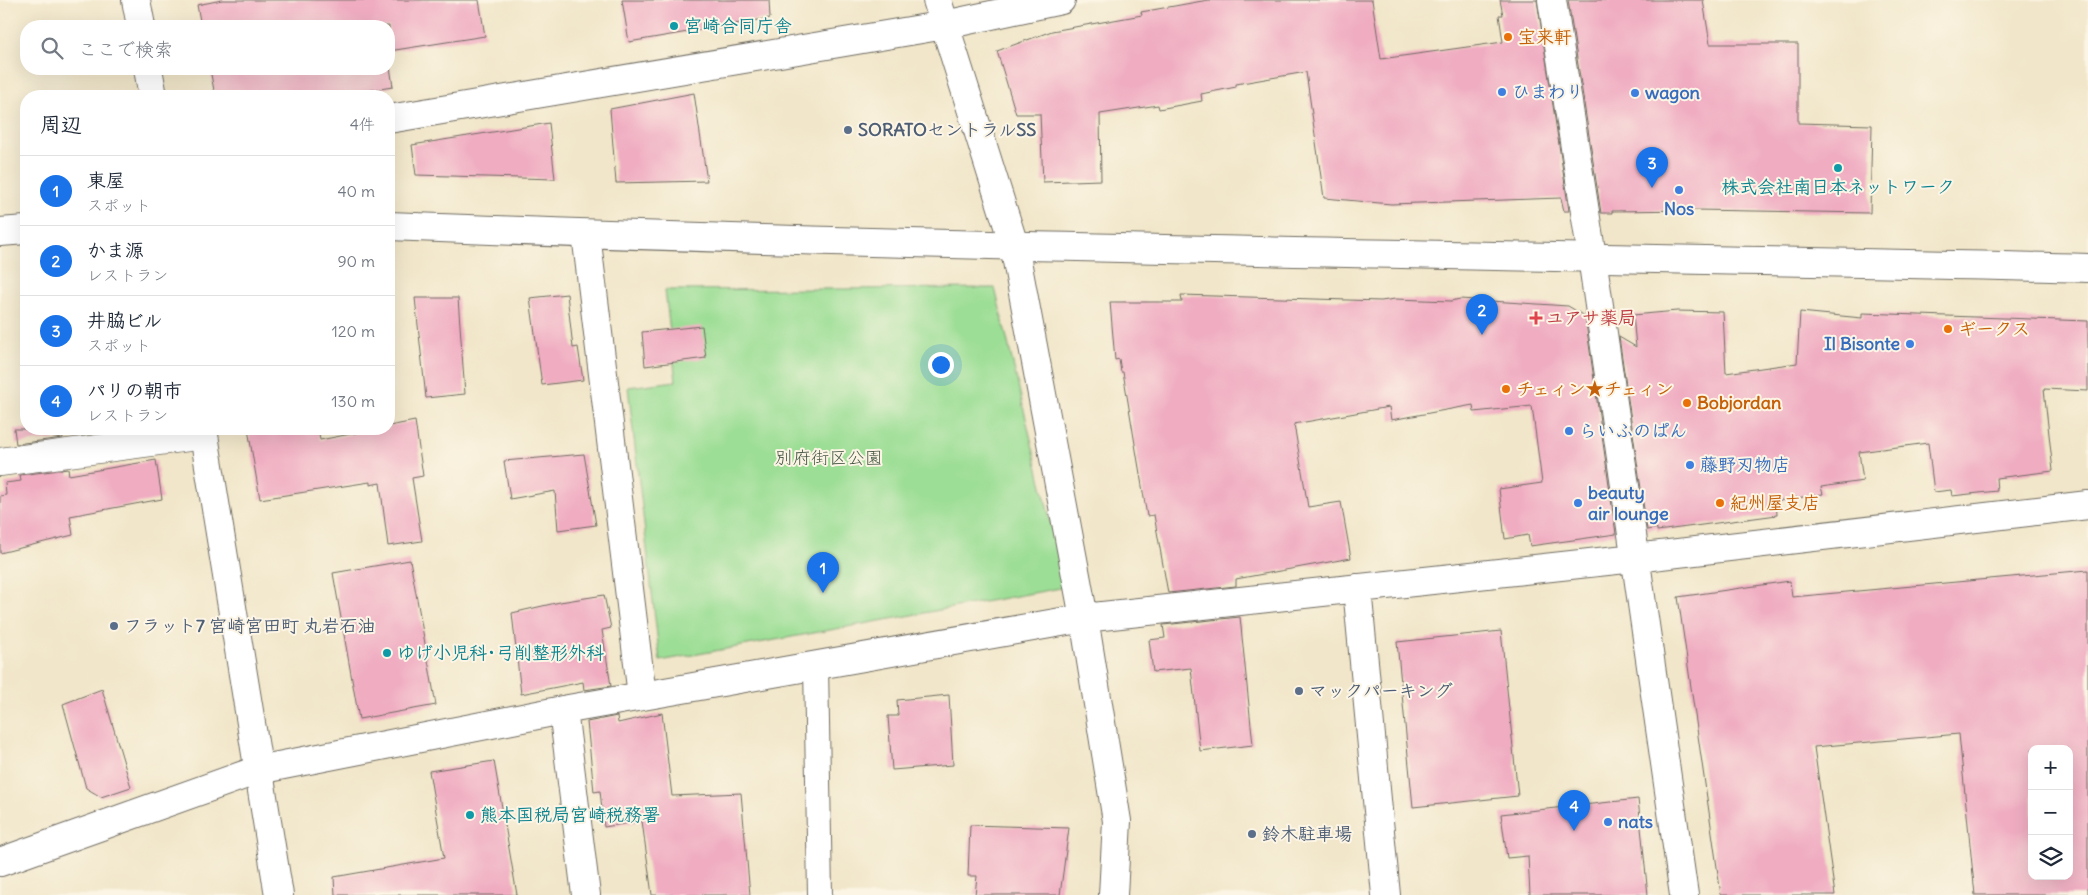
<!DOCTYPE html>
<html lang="ja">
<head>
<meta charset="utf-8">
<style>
  body { margin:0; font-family:Delius,"Klee One",sans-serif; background:#f6f6f7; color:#1f2937 }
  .controls { position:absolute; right:15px; bottom:15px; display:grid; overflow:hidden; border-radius:10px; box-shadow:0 5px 20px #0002 }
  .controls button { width:45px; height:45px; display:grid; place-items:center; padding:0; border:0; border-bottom:1px solid #e0e1e3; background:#fff; color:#1f2937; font:25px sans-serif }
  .you { position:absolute; left:940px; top:364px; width:18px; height:18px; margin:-12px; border:4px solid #fff; border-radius:50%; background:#1a73e8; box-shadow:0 0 0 8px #1a73e833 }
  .badge { display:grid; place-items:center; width:32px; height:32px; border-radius:50%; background:#1a73e8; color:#fff; font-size:16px; font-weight:700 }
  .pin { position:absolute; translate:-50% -41px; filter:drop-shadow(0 1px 2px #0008) }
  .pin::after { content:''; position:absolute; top:26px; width:18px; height:15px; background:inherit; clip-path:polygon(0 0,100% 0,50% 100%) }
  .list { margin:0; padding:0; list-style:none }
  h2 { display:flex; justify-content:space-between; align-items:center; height:65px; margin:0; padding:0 20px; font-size:21px }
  h2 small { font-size:16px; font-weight:400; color:#747a83 }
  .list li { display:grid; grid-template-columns:32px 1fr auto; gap:15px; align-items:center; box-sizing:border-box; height:70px; padding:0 20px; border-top:1px solid #e0e1e3 }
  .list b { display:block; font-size:19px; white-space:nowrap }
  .list p { margin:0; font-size:16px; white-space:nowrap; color:#747a83 }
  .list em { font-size:16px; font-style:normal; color:#747a83 }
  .icon { flex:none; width:28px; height:28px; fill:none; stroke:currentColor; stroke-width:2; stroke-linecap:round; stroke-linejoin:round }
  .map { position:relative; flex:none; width:2088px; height:895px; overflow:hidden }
  .search { position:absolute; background:#fff; box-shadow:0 5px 20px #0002; left:20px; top:20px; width:375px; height:55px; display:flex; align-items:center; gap:12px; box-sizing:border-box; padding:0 18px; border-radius:20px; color:#747a83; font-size:19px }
  .panel { position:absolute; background:#fff; box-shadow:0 5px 20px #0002; left:20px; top:90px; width:375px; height:345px; border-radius:20px }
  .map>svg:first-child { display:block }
  .green { fill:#9cde95; stroke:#648460 }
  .building { fill:#f0adc2; fill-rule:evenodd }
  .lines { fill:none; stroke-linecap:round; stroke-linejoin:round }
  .service-casing { stroke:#706c62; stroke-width:26 }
  .pedestrian-casing { stroke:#706c62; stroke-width:30 }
  .minor-casing { stroke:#706c62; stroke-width:30 }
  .tertiary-casing { stroke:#706c62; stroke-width:30 }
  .service { stroke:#fff; stroke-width:24 }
  .pedestrian { stroke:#fff; stroke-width:28 }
  .minor { stroke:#fff; stroke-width:28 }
  .tertiary { stroke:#fff; stroke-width:28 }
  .culture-dot { fill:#0f9aa8; stroke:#fcf5e5; stroke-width:2 }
  .food-dot { fill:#e8710a; stroke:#fcf5e5; stroke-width:2 }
  .shop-dot { fill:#3f7fe0; stroke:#fcf5e5; stroke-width:2 }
  .service-dot { fill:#5c6f8a; stroke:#fcf5e5; stroke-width:2 }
  .health-dot { fill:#e0444e; stroke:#fcf5e5; stroke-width:2 }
  .labels { text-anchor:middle; stroke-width:4; stroke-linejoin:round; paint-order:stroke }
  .culture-label { font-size:18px; font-weight:bold; fill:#0d838f; stroke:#fcf5e5; text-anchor:start }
  .food-label { font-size:18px; font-weight:bold; fill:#c56008; stroke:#fcf5e5; text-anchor:start }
  .shop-label { font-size:18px; font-weight:bold; fill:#366cbe; stroke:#fcf5e5; text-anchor:start }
  .service-label { font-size:18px; font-weight:bold; fill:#4e5e75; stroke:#fcf5e5; text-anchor:start }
  .health-label { font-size:18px; font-weight:bold; fill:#be3a42; stroke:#fcf5e5; text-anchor:start }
  .park-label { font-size:18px; fill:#475846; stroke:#fcf5e5 }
</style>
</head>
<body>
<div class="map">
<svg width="2088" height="895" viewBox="0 0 2088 895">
  <rect width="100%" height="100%" fill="#fcf5e5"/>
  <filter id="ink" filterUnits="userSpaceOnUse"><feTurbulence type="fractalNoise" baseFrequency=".02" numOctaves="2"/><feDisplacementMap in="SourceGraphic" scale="10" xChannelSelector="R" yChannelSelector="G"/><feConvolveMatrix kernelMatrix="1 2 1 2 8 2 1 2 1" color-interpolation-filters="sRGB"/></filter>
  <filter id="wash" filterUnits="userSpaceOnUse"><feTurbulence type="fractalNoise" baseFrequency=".0096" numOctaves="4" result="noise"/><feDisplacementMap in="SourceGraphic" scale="20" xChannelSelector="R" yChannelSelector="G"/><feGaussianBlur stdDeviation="1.12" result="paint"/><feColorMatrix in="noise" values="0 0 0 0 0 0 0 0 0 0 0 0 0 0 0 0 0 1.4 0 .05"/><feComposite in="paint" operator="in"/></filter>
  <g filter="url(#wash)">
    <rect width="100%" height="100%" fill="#f1e6c9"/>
    <path class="green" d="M995 288 1066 587 660 661 628 387 676 381 665 290Z"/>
    <g id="blocks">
      <path class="building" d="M222 0H479L485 36 389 51V26H201L197 5Z
        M622 0H769L770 18 629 42Z
        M1208 0H1372L1381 59 1503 42 1499 15H1503L1500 0H1537L1569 211H1564L1561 198 1391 204 1324 198 1306 72 1236 84V87L1201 94 1202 101 1159 109 1158 105 1100 114 1101 180 1043 182 1040 114H1016L997 51 1052 31 1142 15 1141 12Z
        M1568 0H1703L1710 44H1798V123L1872 125 1870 213 1695 210 1612 211V213H1601Z
        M389 60 393 87 332 96H215L210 69H389Z
        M694 93 707 181 616 183 610 109Z
        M549 123 555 179 416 175 412 145Z
        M567 294 573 348 578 347 583 380 542 385 530 298Z
        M1181 295 1381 301 1395 299 1451 301 1460 299 1568 306 1585 316 1616 534 1530 546 1528 535 1505 539 1499 489 1542 483 1532 406 1474 412 1473 405 1391 420 1389 407 1294 424 1308 507 1341 502 1351 558 1236 579V586L1168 593 1154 515 1147 516 1123 372H1121L1119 359 1115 360 1110 302H1182Z
        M415 298H458L465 394 426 398Z
        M1677 311 1723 312 1726 373 1797 363 1800 312 1862 318V313L2088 321V391L2044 389 2053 471 1996 478 1997 491 1952 496 1951 490 1934 492 1928 443 1859 452 1863 481 1821 487 1823 494 1776 501 1777 515 1657 531V528L1647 530 1619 337 1636 347 1633 315Z
        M702 326 706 358 645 366 642 332Z
        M415 421 423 476 412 478 422 541 388 546 380 483 370 485V482L260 499 248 429H318L320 440 376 429H389V426Z
        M14 429H62L63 438 16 444Z
        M584 454 596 525 558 530 555 491 510 499 504 461Z
        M156 460 162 499 70 516 73 535 0 553V496L6 495 5 483 21 481 20 475 68 469 69 475Z
        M410 560 436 705 359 719 333 573Z
        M2088 570V895H1975L1959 734 1814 747 1835 895H1721L1678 597 1790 581 1792 597ZM2032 749H2069V876H2032Z
        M604 595 611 628 602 630 611 686 584 690 583 682 521 694 512 613 560 602Z
        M1240 617 1253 745 1200 751 1191 668 1153 672 1149 640 1165 638 1163 625Z
        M1501 631 1518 796 1413 807 1397 642Z
        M102 689 131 787 101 797 86 788 63 704Z
        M949 695 953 765 892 770 888 716H898L897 700Z
        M662 713 672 796 741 793 750 895H652L642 821 604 827 600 791 594 792 587 722 617 716 618 723Z
        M494 761 517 895H335L334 877 444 858 429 771Z
        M1638 799 1648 895H1530L1528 856 1507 858 1501 814Z
        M970 825 1069 828 1060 895H975L977 876H968Z"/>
    </g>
  </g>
  <g filter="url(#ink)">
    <use href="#blocks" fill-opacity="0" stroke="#706c62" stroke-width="1"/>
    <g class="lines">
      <defs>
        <path id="service" d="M816 665 820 895"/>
        <path id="pedestrian" d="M1552 0 1592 257"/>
        <path id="minor" d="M937 0 1014 245 1084 618 1117 821 1113 895
          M389 119 945 25 1061 0
          M586 234 642 696
          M1592 257 1684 895
          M0 462 204 435
          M1357 588 1386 895
          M563 710 586 895
          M0 862 258 770 563 710 1084 618 1635 558 2088 505"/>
        <path id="tertiary" d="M136 0 141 26
          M148 69 153 96
          M389 226C955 249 1522 255 2088 268
          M0 232 26 230
          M203 429 279 895"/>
      </defs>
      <use href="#service" class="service-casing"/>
      <use href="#pedestrian" class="pedestrian-casing"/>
      <use href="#minor" class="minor-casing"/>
      <use href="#tertiary" class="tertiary-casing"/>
      <use href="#service" class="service"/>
      <use href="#pedestrian" class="pedestrian"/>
      <use href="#minor" class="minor"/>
      <use href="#tertiary" class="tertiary"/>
    </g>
  </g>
  <g class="culture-dot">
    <circle cx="674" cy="26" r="5"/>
    <circle cx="1838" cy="168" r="5"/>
    <circle cx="387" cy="653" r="5"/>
    <circle cx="470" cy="815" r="5"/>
  </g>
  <g class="food-dot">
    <circle cx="1508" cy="37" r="5"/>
    <circle cx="1948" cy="329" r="5"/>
    <circle cx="1506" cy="389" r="5"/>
    <circle cx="1687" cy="403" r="5"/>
    <circle cx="1720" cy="503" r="5"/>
  </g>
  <g class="shop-dot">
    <circle cx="1502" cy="92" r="5"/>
    <circle cx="1635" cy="93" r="5"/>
    <circle cx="1679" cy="190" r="5"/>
    <circle cx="1910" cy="344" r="5"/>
    <circle cx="1569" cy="431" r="5"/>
    <circle cx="1690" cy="465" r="5"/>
    <circle cx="1578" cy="503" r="5"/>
    <circle cx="1608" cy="822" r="5"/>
  </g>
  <g class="service-dot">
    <circle cx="848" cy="130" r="5"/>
    <circle cx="114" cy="626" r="5"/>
    <circle cx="1299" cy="691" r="5"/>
    <circle cx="1252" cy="834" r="5"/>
  </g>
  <path class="health-dot" d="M1533.5 310.5h5v5h5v5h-5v5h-5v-5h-5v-5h5z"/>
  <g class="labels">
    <g class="culture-label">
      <text x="684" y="32">宮崎合同庁舎</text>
      <text x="1838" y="193" text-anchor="middle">株式会社南日本ネットワーク</text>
      <text x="397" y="659">ゆげ小児科･弓削整形外科</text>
      <text x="480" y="821">熊本国税局宮崎税務署</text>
    </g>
    <g class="food-label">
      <text x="1518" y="43">宝来軒</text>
      <text x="1958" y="335">ギークス</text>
      <text x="1516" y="395">チェィン★チェィン</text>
      <text x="1697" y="409">Bobjordan</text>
      <text x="1730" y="509">紀州屋支店</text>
    </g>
    <g class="shop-label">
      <text x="1512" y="98">ひまわり</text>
      <text x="1645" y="99">wagon</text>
      <text x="1679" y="215" text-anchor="middle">Nos</text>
      <text x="1900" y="350" text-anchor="end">Il Bisonte</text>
      <text x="1579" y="437">らいふのぱん</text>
      <text x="1700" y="471">藤野刃物店</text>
      <text x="1588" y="499">beauty<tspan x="1588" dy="21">air lounge</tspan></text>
      <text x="1618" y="828">nats</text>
    </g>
    <g class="service-label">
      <text x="858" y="136">SORATOセントラルSS</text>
      <text x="124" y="632">フラット7 宮崎宮田町 丸岩石油</text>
      <text x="1309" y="697">マックパーキング</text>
      <text x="1262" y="840">鈴木駐車場</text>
    </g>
    <g class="health-label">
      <text x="1546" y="324">ユアサ薬局</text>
    </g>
    <g class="park-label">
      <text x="829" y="464">別府街区公園</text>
    </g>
  </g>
</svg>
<div class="controls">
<button>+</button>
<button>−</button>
<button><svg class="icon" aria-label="layers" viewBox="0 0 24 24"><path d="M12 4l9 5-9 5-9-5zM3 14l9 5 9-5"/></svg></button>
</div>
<div class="you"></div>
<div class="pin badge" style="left:823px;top:593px">1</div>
<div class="pin badge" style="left:1482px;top:335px">2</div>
<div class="pin badge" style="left:1652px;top:188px">3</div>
<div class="pin badge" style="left:1574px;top:831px">4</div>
<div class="search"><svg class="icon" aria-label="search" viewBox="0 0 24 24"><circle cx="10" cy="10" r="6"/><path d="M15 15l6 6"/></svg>ここで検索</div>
<section class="panel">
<h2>周辺<small>4件</small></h2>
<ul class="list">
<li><span class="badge">1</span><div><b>東屋</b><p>スポット</p></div><em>40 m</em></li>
<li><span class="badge">2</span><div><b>かま源</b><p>レストラン</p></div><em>90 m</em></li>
<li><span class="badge">3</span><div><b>井脇ビル</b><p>スポット</p></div><em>120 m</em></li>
<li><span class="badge">4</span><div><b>パリの朝市</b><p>レストラン</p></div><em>130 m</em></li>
</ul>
</section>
</div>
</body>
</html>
